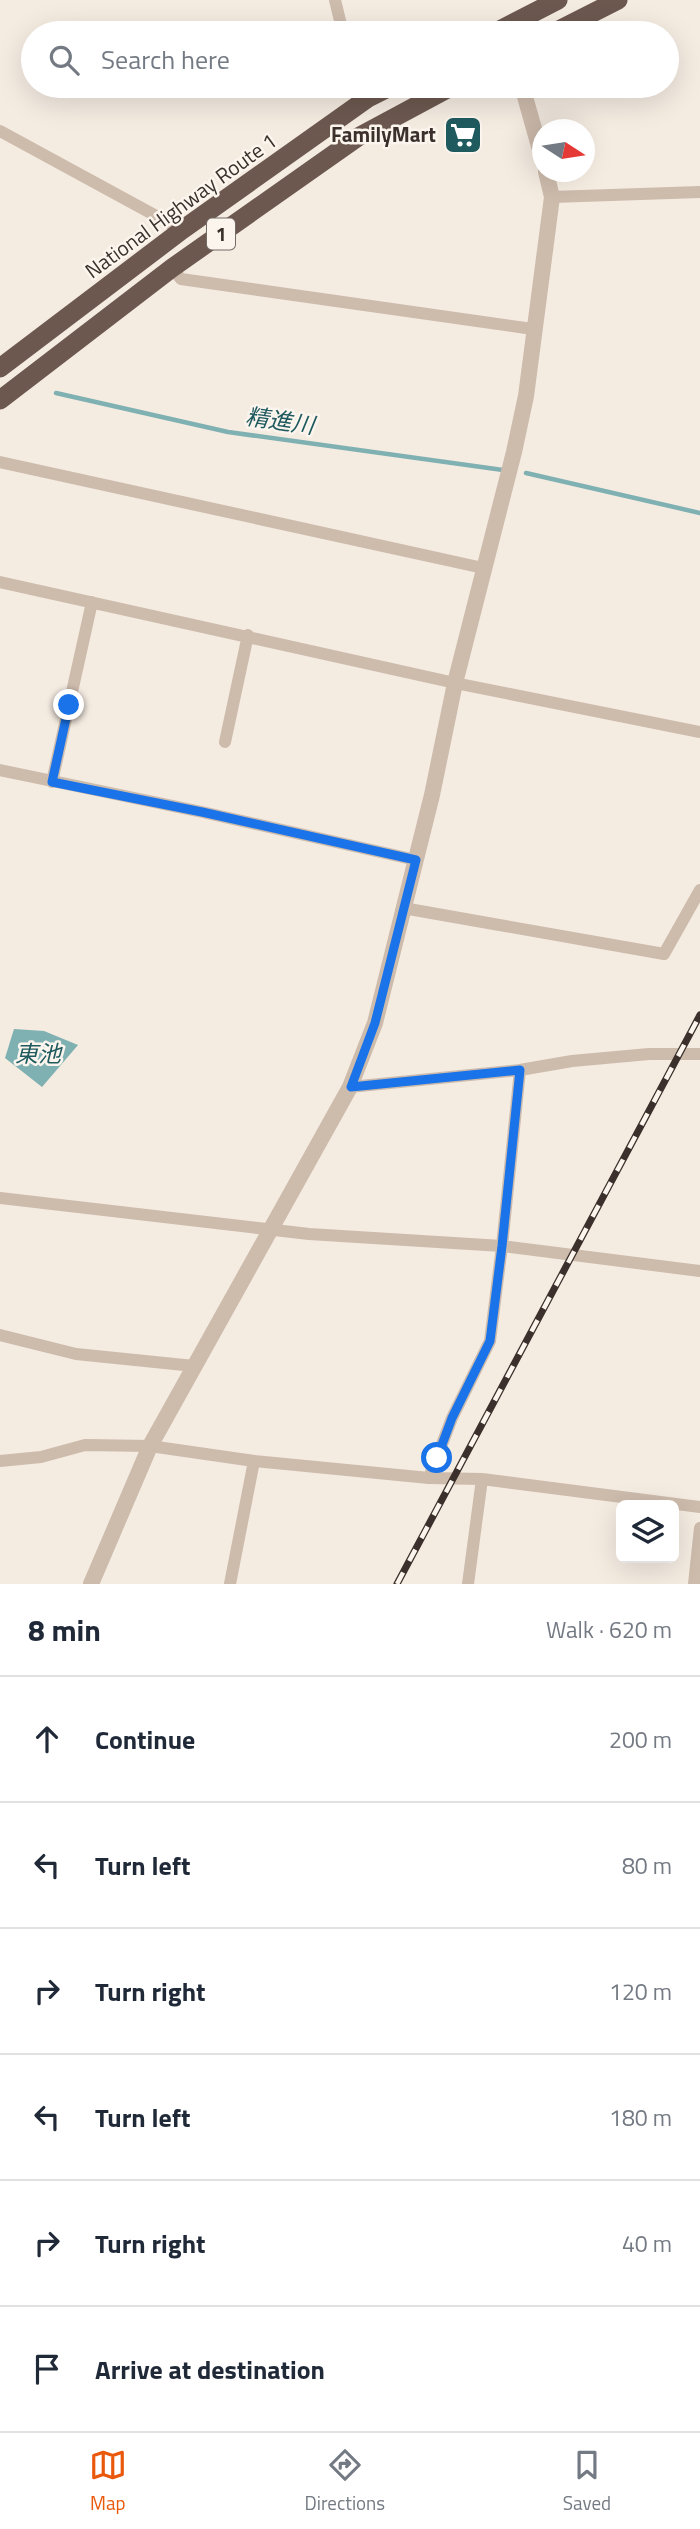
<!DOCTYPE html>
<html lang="en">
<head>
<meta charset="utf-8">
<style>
  body { margin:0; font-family:"Titillium Web","Noto Sans JP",sans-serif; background:#f2f2f3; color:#1f2937 }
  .controls { position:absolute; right:21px; bottom:21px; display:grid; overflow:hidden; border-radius:10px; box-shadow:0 7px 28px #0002 }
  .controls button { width:63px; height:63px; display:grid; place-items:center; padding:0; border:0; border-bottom:2px solid #e0e1e3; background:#fff; color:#1f2937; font:35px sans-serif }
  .compass { position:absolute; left:532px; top:119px; width:63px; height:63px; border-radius:50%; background:#fff; box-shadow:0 7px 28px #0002; rotate:102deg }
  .stop { position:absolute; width:21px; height:21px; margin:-16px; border:5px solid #1a73e8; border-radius:50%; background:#fff }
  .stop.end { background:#1a73e8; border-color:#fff; box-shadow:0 2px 7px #0008 }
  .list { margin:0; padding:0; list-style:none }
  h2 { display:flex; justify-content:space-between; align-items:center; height:91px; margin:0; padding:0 28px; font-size:30px }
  h2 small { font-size:23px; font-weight:400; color:#747a83 }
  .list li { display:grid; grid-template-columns:46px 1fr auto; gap:21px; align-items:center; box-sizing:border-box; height:126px; padding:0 28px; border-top:2px solid #e0e1e3 }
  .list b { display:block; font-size:26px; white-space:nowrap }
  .list em { font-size:23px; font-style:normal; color:#747a83 }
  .icon { flex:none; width:38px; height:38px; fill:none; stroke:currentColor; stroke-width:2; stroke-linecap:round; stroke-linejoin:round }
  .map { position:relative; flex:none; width:700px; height:1584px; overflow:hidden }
  .search { position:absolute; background:#fff; box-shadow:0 7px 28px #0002; left:21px; right:21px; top:21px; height:77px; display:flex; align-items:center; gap:18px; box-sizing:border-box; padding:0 24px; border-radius:38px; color:#747a83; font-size:26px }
  .sheet { height:847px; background:#fff }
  nav { display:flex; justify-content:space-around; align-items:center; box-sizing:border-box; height:98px; border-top:2px solid #e0e1e3; background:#fff; font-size:19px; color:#747a83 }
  nav a { display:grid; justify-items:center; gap:4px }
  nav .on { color:#ea580c }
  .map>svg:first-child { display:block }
  .water { fill:#7fb0b2 }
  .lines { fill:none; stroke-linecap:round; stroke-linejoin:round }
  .stream { stroke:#7fb0b2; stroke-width:4.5 }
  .minor { stroke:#cdbbac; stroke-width:12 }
  .tertiary { stroke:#cdbbac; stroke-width:16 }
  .trunk { stroke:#6c584f; stroke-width:19 }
  .rail-casing { stroke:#3b302b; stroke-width:7 }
  .rail { stroke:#fbf5ee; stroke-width:4.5; stroke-dasharray:13; stroke-linecap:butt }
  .route { stroke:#1a73e8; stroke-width:9 }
  .labels { text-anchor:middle; stroke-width:5; stroke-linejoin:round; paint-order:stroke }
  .shield { fill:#fbf5ee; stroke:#756b66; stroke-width:2 }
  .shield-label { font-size:19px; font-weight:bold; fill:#3b302b }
  .poi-label { font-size:21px; font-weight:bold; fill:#3b302b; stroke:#fbf5ee; text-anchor:end }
  .street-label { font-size:21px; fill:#3b302b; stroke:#fbf5ee }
  .water-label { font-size:23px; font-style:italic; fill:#1f5a5e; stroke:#fbf5ee }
</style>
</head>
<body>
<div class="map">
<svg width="700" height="1584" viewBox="0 0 700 1584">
  <rect width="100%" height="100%" fill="#f4ebe1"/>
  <path class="water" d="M14 1029 44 1031 78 1045 42 1087 5 1058Z"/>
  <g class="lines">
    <path class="stream" d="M56 393 228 432 503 470
      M526 473 700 513"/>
    <path class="minor" d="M335 0 343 33
      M0 131 182 230
      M552 197 700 192
      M172 268 181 279 533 329
      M0 462 483 568
      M0 582 455 683 700 732
      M225 742 248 635
      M0 770 202 812 416 860
      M52 782 92 602
      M403 908 664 954 700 890
      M350 1087 520 1070 572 1061 649 1054H700
      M0 1198 309 1234 502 1246 700 1271
      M0 1335 76 1354 194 1366
      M0 1461 41 1457 85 1445 150 1446 254 1461 429 1478 482 1479 700 1507
      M429 1478 452 1418 490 1341 502 1246 520 1070
      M230 1584 254 1461
      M468 1584 482 1479
      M694 1584 700 1528"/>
    <path class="tertiary" d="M522 86 542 157
      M91 1584 150 1446 350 1087 375 1023 432 795 455 683 514 452 526 396 552 197 546 172"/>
    <path class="trunk" d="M494 33 558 0
      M553 33 618 0
      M0 368 182 230 368 98 392 86
      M0 400 172 268 358 137 453 86"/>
    <defs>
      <path id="rail" d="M397 1584 700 1015"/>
    </defs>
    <use href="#rail" class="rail-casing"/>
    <use href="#rail" class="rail"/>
  </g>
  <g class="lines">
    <path class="route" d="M69 705 52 782 202 812 416 860 375 1023 351 1087 520 1070 502 1246 490 1341 452 1418 437 1458"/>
  </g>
  <defs>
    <symbol id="supermarket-square" viewBox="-11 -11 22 22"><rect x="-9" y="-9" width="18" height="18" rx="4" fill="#1f5a5e" stroke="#fbf5ee"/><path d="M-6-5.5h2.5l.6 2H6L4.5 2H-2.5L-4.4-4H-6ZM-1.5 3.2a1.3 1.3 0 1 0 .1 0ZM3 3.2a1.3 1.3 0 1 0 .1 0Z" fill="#fff"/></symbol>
  </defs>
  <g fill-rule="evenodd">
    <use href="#supermarket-square" x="441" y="113" width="44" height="44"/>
  </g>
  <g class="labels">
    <rect class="shield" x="207" y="218.5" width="28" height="31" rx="5"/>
    <g class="shield-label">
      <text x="221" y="241">1</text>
    </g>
    <g class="poi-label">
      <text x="436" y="142">FamilyMart</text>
    </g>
    <g class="street-label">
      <text transform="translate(181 206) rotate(-36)" y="7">National Highway Route 1</text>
    </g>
    <g class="water-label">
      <text transform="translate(280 421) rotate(8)" y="8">精進川</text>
      <text x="38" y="1062">東池</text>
    </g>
  </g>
</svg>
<div class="controls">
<button><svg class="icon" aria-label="layers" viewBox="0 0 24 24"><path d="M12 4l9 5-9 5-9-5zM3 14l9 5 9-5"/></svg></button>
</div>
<svg class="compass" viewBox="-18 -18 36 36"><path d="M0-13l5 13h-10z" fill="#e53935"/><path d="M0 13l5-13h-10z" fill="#747a83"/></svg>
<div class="stop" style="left:437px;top:1458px"></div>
<div class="stop end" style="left:69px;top:705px"></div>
<div class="search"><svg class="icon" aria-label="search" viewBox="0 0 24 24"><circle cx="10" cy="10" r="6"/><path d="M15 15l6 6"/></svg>Search here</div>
</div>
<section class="sheet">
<h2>8 min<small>Walk · 620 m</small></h2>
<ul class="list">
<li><svg class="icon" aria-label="ahead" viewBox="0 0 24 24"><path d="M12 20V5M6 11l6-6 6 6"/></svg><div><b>Continue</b></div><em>200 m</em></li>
<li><svg class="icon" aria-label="left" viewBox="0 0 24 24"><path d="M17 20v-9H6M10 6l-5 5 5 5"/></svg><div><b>Turn left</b></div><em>80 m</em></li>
<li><svg class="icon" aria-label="right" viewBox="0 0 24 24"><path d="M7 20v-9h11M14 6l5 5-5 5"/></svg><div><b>Turn right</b></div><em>120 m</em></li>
<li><svg class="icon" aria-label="left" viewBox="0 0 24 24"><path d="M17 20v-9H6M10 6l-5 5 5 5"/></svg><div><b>Turn left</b></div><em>180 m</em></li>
<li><svg class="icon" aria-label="right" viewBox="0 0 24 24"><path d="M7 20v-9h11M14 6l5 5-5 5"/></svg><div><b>Turn right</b></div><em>40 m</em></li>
<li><svg class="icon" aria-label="arrive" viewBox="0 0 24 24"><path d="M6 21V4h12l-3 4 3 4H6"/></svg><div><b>Arrive at destination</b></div></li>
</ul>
</section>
<nav>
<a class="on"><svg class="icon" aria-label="map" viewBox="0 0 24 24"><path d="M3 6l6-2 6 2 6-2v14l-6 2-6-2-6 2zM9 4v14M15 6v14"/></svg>Map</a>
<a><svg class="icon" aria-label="directions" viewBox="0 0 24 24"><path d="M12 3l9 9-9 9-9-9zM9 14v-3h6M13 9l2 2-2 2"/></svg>Directions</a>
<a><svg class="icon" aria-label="saved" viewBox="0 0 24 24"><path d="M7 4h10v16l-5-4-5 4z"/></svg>Saved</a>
</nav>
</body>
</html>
